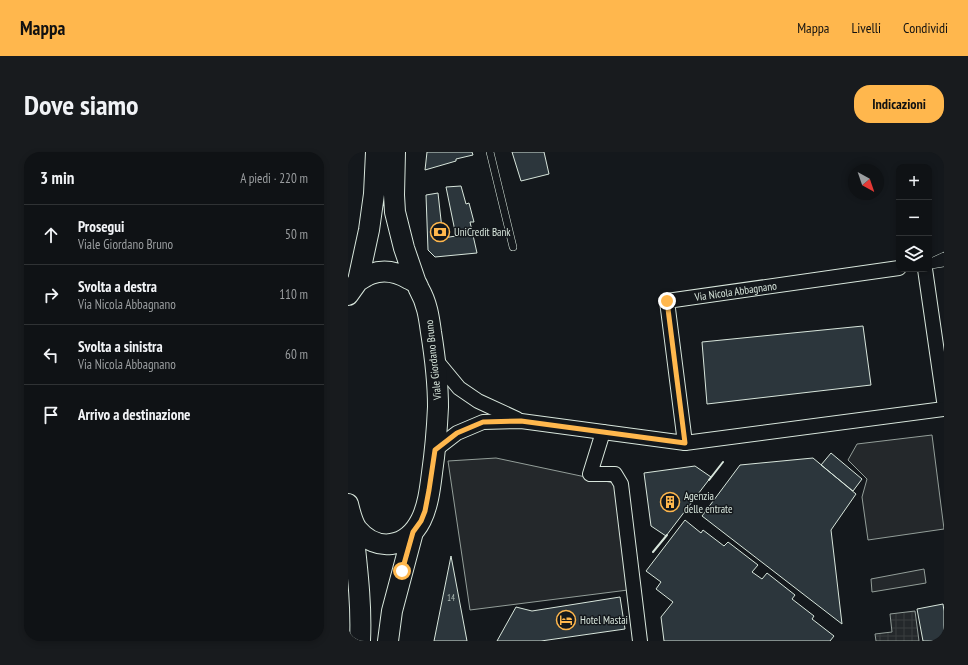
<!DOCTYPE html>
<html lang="it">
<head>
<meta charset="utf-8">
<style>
  body { margin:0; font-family:"PT Sans Narrow",sans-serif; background:#181b1e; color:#f1f3f6 }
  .controls { position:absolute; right:12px; top:12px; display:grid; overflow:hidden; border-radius:8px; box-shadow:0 2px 6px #0003 }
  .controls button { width:36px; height:36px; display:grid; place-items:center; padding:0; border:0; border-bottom:1px solid #2f3234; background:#0f1215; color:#f1f3f6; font:20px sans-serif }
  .compass { position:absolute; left:500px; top:12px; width:36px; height:36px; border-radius:50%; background:#0f1215; box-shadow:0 2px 6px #0003; rotate:140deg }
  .stop { position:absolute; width:12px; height:12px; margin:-9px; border:3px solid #ffb74d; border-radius:50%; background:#fff }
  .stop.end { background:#ffb74d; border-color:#fff; box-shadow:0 1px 4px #0008 }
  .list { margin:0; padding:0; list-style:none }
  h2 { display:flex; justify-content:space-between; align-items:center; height:52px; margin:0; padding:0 16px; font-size:17px }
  h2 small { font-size:13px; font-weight:400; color:#9b9ea0 }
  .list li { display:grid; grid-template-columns:26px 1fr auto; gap:12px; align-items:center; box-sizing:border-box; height:60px; padding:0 16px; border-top:1px solid #2f3234 }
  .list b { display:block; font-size:15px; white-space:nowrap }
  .list p { margin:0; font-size:13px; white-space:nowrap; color:#9b9ea0 }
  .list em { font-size:13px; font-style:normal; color:#9b9ea0 }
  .icon { flex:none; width:22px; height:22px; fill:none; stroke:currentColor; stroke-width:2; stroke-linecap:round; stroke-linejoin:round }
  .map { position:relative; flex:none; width:596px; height:489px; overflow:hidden; border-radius:16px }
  header { display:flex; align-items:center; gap:24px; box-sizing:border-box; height:56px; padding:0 20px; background:#ffb74d; color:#111 }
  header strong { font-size:19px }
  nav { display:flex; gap:22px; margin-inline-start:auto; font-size:14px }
  .intro { display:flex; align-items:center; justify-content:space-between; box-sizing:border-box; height:96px; padding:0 24px }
  h1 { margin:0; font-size:28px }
  .button { padding:10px 18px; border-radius:16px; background:#ffb74d; color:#111; font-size:14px; font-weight:700 }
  main { display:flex; gap:24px; padding:0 24px }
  aside { flex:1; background:#0f1215; border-radius:16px; box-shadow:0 2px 6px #0003 }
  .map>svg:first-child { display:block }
  .parking { fill:#24282b; stroke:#939e99 }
  .plaza { fill:url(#plaza-grid); stroke:#939e99 }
  .building { fill:#2c363c; stroke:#d8e6dc }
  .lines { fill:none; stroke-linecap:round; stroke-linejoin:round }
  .service-casing { stroke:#d8e6dc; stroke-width:8 }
  .minor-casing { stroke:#d8e6dc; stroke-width:16 }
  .secondary-casing { stroke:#d8e6dc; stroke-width:22 }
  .service { stroke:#14181c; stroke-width:7 }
  .minor { stroke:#14181c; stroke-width:14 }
  .secondary { stroke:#14181c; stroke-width:20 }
  .wall { stroke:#d8e6dc; stroke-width:2 }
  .route { stroke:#ffb74d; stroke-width:5 }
  .labels { text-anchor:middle; stroke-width:3; stroke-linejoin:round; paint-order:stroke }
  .number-label { font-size:9px; fill:#adbab4 }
  .poi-label { font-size:11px; fill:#d8e6dc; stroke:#14181c; text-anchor:start }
  .street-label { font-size:11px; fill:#d8e6dc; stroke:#14181c }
</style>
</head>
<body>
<header>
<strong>Mappa</strong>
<nav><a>Mappa</a><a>Livelli</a><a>Condividi</a></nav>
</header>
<div class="intro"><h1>Dove siamo</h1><a class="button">Indicazioni</a></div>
<main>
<aside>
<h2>3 min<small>A piedi · 220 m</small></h2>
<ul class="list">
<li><svg class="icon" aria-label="ahead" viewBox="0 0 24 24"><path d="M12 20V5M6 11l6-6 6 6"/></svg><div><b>Prosegui</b><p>Viale Giordano Bruno</p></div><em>50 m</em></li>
<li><svg class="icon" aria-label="right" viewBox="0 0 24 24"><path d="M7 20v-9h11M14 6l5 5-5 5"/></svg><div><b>Svolta a destra</b><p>Via Nicola Abbagnano</p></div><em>110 m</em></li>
<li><svg class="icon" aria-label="left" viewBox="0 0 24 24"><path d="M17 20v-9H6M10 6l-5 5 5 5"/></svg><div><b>Svolta a sinistra</b><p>Via Nicola Abbagnano</p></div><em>60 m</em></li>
<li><svg class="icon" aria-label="arrive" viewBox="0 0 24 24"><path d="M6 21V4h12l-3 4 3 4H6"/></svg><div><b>Arrivo a destinazione</b></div></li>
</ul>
</aside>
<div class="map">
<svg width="596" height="489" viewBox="0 0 596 489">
  <defs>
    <pattern id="plaza-grid" width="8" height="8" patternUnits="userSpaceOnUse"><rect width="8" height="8" fill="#24282b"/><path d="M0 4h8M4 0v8" fill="none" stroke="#393d3f"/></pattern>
  </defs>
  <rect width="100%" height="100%" fill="#14181c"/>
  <path class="parking" d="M584 283 596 377 520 388 514 345 519 327 500 308 509 292Z
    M148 306 266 331 280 438 122 458 100 309Z
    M576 417 578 431 524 440 523 427Z"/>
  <path class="plaza" d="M567 459 571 489H528L527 482 544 480 542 462Z"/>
  <path class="building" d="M79 0H124L125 3 108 7V9L77 18Z
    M164 0H196L201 22 173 29Z
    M113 34 118 52 121 51 126 70H122L129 101 87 105 80 98 78 43 90 41 95 86 108 84 98 35Z
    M515 174 523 233 359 252 354 190Z
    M483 301 514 327 505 339 473 313Z
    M465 306 508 342 483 378 494 472 354 364 392 313Z
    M347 314 363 325 318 384 303 374 296 321Z
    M337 368 353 381 355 378 376 394 380 390 410 413 404 420 414 427 419 421 447 443 444 447 466 464 464 467 486 484 482 489H316L313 465 325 450 308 437 313 430 298 419Z
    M103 404 119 489H86Z
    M272 445 277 477 193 489H149L168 455 184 459Z
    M595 452 596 459V489H575L569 457Z"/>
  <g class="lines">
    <defs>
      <path id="service" d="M142 0 165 95
        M581 111 596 104
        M583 113 596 111"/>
      <g id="minor">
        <path d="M577 117 596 249"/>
        <path d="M87 207 111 236 130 249 169 267"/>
        <path d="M255 280 242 322H267L273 332 292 489"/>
        <path d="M337 291 596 257"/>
        <path id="s1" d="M87 298 109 281 135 270 173 269 337 291 319 149 551 116"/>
      </g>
      <path id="secondary" d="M47 0 46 43 47 60 56 96 68 131
        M0 143 10 129 21 78 26 42 28 0
        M0 352C2 360 4 370 9 377 29 401 59 396 73 368 80 354 82 337 84 321 87 300 89 277 90 255 90 230 87 205 83 180 81 165 79 151 71 137 70 135 70 133 68 131 67 130 63 128 61 127 49 120 36 117 23 122 19 123 14 127 10 129
        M4 368C8 408 14 449 12 489
        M40 489 44 459 65 380"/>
    </defs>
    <use href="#service" class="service-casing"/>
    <use href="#minor" class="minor-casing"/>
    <use href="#secondary" class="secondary-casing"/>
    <use href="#service" class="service"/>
    <use href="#minor" class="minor"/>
    <use href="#secondary" class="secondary"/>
    <path class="wall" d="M361 328 375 310
      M305 400 319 383"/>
  </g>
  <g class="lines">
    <path class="route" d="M54 419 65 380 73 369 77 359 81 338 87 298 109 281 135 270 173 269 337 291 319 149"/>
  </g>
  <defs>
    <symbol id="bank-ring" viewBox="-11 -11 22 22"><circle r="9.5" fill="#14181c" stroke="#ffb74d" stroke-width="1.5"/><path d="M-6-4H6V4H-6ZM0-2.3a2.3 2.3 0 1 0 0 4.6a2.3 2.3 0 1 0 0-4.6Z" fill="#ffb74d"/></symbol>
    <symbol id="building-ring" viewBox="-11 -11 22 22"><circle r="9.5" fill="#14181c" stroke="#ffb74d" stroke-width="1.5"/><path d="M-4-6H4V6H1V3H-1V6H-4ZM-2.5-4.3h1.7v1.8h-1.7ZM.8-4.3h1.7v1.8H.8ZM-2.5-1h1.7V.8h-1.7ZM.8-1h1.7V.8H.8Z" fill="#ffb74d"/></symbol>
    <symbol id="hotel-ring" viewBox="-11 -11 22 22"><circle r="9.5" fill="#14181c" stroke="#ffb74d" stroke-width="1.5"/><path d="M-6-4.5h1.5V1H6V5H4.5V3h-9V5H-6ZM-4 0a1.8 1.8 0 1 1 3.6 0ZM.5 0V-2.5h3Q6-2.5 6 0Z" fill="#ffb74d"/></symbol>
  </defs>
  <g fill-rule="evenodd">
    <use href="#bank-ring" x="81" y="69" width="22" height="22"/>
    <use href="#building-ring" x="311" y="339" width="22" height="22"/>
    <use href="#hotel-ring" x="207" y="457" width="22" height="22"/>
  </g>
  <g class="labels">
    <g class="number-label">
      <text x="103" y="449">14</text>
    </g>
    <g class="poi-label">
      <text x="106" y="84">UniCredit Bank</text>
      <text x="336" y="348">Agenzia<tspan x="336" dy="13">delle entrate</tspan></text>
      <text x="232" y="472">Hotel Mastai</text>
    </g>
    <g class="street-label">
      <text dy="4" stroke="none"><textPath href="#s1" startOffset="472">Via Nicola Abbagnano</textPath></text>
      <text transform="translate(85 208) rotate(-96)" y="4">Viale Giordano Bruno</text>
    </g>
  </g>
</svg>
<div class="controls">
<button>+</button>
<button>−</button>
<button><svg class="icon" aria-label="layers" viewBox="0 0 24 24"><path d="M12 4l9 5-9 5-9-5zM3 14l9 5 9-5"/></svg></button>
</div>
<svg class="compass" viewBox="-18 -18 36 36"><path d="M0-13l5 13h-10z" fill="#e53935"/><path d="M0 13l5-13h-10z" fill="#9b9ea0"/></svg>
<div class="stop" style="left:54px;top:419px"></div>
<div class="stop end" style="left:319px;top:149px"></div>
</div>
</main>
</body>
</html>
